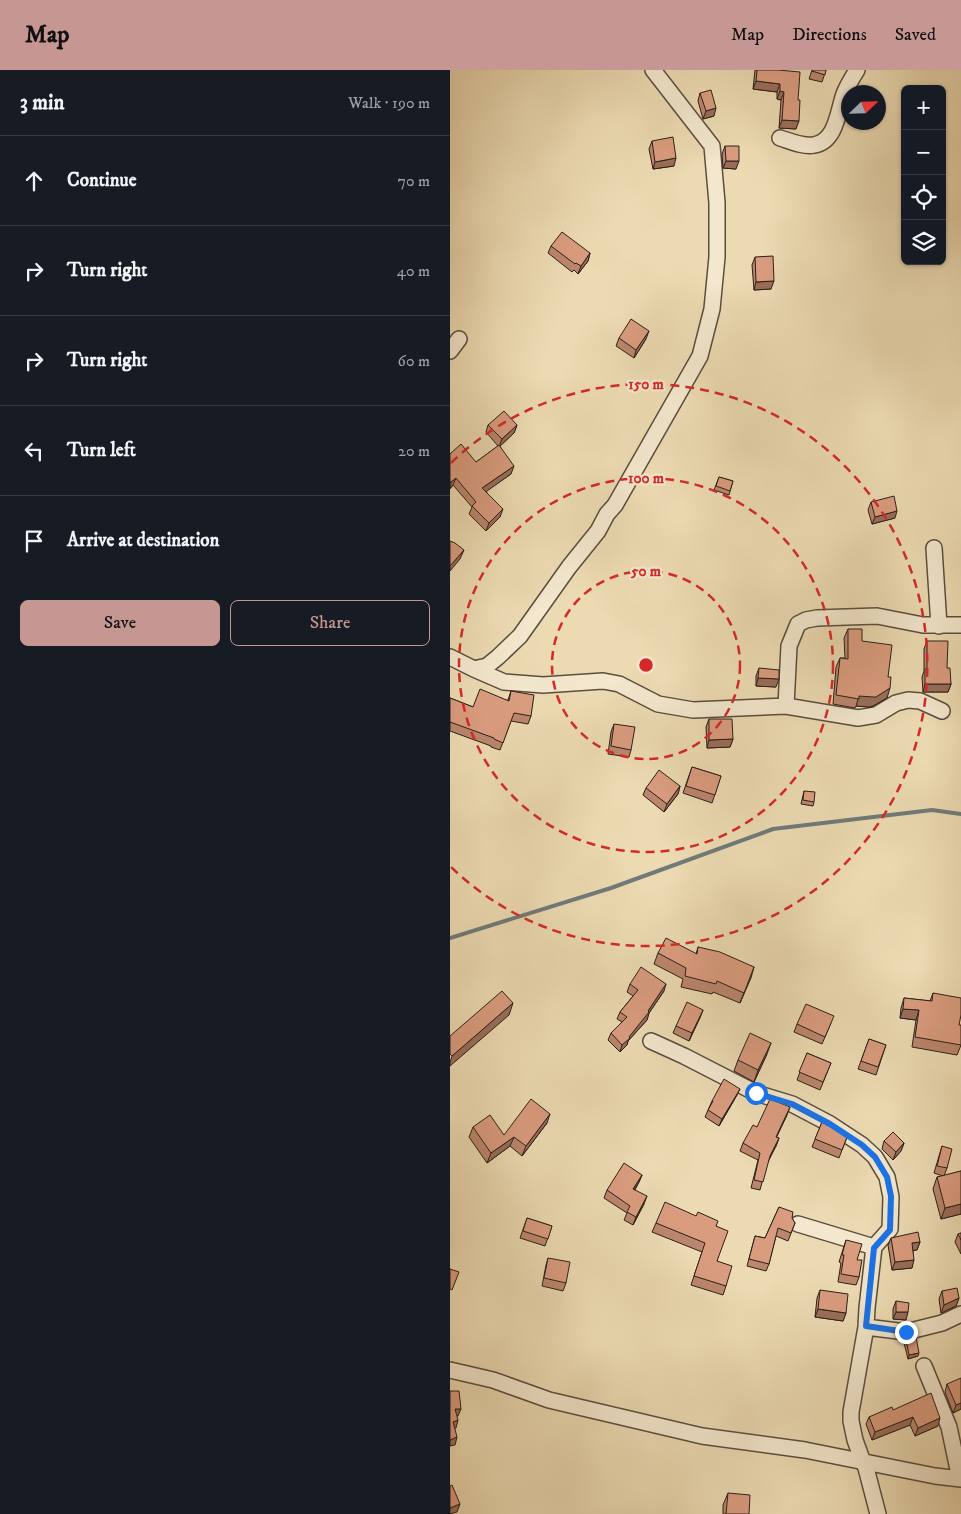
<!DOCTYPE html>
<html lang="en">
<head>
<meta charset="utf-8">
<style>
  body { margin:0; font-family:"IM FELL DW Pica",serif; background:#242831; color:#f1f3f6 }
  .controls { position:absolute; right:15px; top:15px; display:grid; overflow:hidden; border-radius:8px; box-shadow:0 1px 4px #0004 }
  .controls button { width:45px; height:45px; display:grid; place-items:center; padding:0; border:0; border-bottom:1px solid #363941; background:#171b24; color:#f1f3f6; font:25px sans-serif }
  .compass { position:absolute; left:391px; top:15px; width:45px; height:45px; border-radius:50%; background:#171b24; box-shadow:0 1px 4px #0004; rotate:67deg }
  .stop { position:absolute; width:15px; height:15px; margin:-11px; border:4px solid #1a73e8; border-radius:50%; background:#fff }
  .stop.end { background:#1a73e8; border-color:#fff; box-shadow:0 1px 5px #0008 }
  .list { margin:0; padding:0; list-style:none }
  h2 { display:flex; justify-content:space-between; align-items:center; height:65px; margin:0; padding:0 20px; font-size:21px }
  h2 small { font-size:16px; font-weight:400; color:#9ea1a6 }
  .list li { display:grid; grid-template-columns:32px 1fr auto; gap:15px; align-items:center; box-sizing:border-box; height:90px; padding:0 20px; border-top:1px solid #363941 }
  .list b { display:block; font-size:19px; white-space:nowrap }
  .list em { font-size:16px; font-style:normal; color:#9ea1a6 }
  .actions { display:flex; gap:10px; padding:15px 20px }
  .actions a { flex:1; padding:11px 0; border:1px solid #c59692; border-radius:8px; text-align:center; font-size:18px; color:#c59692 }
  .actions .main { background:#c59692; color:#111 }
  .icon { flex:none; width:28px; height:28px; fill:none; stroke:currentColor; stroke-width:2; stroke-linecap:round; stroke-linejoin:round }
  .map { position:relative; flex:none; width:511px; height:1444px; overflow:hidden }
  header { display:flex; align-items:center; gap:30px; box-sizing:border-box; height:70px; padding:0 25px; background:#c59692; color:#111 }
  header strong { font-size:24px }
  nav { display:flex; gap:28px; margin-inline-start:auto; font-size:18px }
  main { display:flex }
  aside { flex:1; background:#171b24 }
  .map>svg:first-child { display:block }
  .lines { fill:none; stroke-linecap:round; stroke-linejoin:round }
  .stream { stroke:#707b79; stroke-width:4 }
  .minor-casing { stroke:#5a4e3e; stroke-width:18 }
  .minor { stroke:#f3e7cd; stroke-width:15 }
  .wall { fill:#bb866d; stroke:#2a2018 }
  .shaded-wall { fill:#996d59; stroke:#2a2018 }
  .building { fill:#da9c7f; stroke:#2a2018 }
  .route { stroke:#1a73e8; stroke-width:6 }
  .ring { fill:none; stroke:#d62828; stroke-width:2.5; stroke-dasharray:9 6 }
  .centre { fill:#d62828; stroke:#f3e7cd; stroke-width:2.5 }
  .ring-label { font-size:15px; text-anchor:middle; font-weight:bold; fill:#d62828; stroke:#f3e7cd; stroke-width:4.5; stroke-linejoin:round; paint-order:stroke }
</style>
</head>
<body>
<header>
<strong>Map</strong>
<nav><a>Map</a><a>Directions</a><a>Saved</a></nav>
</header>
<main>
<aside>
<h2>3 min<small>Walk · 190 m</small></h2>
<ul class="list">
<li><svg class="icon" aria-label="ahead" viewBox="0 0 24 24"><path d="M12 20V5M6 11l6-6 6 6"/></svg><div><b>Continue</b></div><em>70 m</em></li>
<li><svg class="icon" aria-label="right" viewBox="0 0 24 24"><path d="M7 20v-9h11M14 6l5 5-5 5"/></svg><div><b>Turn right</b></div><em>40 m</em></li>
<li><svg class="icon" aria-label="right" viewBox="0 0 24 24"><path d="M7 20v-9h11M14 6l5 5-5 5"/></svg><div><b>Turn right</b></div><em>60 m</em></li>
<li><svg class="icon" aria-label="left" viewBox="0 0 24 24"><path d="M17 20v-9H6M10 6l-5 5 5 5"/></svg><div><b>Turn left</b></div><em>20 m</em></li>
<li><svg class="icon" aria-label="arrive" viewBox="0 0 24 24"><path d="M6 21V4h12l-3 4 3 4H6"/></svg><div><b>Arrive at destination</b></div></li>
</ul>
<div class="actions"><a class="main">Save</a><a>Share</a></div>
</aside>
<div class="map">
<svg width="511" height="1444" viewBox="0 0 511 1444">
  <rect width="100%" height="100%" fill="#ecdab2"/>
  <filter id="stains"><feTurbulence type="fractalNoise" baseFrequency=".004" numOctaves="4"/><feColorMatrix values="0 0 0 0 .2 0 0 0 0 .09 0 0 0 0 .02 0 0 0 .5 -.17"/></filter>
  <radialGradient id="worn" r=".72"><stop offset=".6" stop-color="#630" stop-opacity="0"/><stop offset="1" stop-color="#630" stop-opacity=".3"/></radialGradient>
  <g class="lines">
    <path class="stream" d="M0 868 161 818 323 759 482 740 511 744"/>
    <defs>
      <path id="minor" d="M330 68C340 71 353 77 364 75 386 72 388 41 394 24 397 16 402 8 407 0
        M0 281 9 269
        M484 478 489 556
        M0 587 24 599 37 596 48 587 70 566 119 497 148 461 157 444 165 435 250 286 262 239 267 187V133L262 76 203 0
        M24 599 54 612 93 615 153 611 169 614 208 634 243 640 336 636 408 648 426 645 446 633 458 630 470 631 492 641
        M336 636 339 576 348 554 356 550 367 548 427 546 473 555H511
        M201 971 234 986 306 1023 342 1034 380 1054 412 1075 425 1087 437 1107 441 1127 440 1159 424 1177 417 1238 416 1257 401 1342V1351L405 1370 413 1392 416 1398 428 1444
        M348 1154 424 1177
        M416 1257 456 1262 492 1253 511 1244
        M474 1296 499 1357 510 1409
        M0 1300 43 1310 99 1330 252 1366 355 1380 485 1406 511 1409"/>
    </defs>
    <use href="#minor" class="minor-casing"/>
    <use href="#minor" class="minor"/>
  </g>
  <path class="wall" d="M305 0H328L348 30 346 59 329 58 331 30 327 29V22L303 19Z
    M362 0H376L372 12 359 9Z
    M250 23 264 46 253 49 248 31Z
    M202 71 224 96 203 99 199 79Z
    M275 76 286 99 273 98 272 84Z
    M101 176 140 183 138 191 128 204 124 200 122 202 98 183Z
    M305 187 321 219 304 220 302 195Z
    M169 268 196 269 184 288 166 276Z
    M38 355H67L64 363 50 376 61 404 36 421 50 447 36 461 19 444 22 437 3 415 0 419V384L26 392 48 376 36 362Z
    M269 407 283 411 279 425 264 420Z
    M421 432 445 448 422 454 418 440Z
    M398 559 412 571 438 607 437 628 423 636 419 637 406 636 405 638 383 634 386 597 390 588H395L394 568Z
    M477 571 497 598 501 614 498 622H473L472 607 474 601V579Z
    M309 598 326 617 306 616V606Z
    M61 621 81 646 78 654 61 651 50 680 41 677V676L0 661V628L23 637 58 630Z
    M259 649 283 669 280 677 257 678 256 657Z
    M164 654 181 680 179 687 158 684 161 662Z
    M242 697 271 706 262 733 233 723Z
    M230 716 228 724 214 742 193 725 196 718Z
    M354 721 364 732 363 736 351 734Z
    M248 877 304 897 290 933 263 922 262 924 231 917 233 909 204 894 208 883 246 884Z
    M180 914 214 921 199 943 197 950 178 971 177 975 170 982 158 970 161 963 172 952 167 949 170 942 183 926 177 922Z
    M483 923 509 955 511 975 507 985 462 977 466 950 450 948 451 938 454 928 480 931Z
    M253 940 239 971 223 963 226 956Z
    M381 953 372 974 344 962 347 954Z
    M419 969 436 975 426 1005 408 999Z
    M357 983 381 993 370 1020 347 1010Z
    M317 984 304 1012 284 1001 288 990Z
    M287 1025 269 1056 255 1047 262 1031Z
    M337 1045 326 1067 329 1068 326 1076 318 1090 310 1120 301 1118 308 1090 290 1081 293 1073 307 1057Z
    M372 1052 397 1067 389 1088 362 1077Z
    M97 1053 72 1086 60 1076 37 1093 19 1067 23 1057 54 1065Z
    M434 1071 454 1073 451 1081 443 1090 432 1079Z
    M492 1076 497 1098 494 1106 511 1101V1144L491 1149 483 1119 487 1107 493 1106 484 1103Z
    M192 1105 189 1112 185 1120 194 1134 183 1155 174 1150 177 1143 154 1128 157 1120Z
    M329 1137 342 1148 345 1153 338 1171 326 1166 319 1194 316 1201 297 1196 305 1166 315 1168Z
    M77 1148 102 1156 95 1176 70 1168Z
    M206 1153 266 1156 267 1191 276 1216 273 1225 241 1215 252 1182 202 1162Z
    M511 1163V1184L505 1172 508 1164Z
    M441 1168 470 1172 467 1180H463L462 1198 442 1200 438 1175Z
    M396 1170 407 1190 409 1207 406 1215 388 1212 391 1193 389 1192Z
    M98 1188 116 1213 113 1221 92 1216 96 1195Z
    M370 1220 396 1243 393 1251 365 1247 367 1228Z
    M492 1221 509 1228 506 1236 491 1243 489 1229Z
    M446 1231 456 1250 443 1249V1239Z
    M456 1269 468 1286 458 1289 454 1273Z
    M497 1314 511 1339 503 1343 495 1322Z
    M443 1340 488 1356 465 1366 460 1355 422 1370 416 1354 419 1347Z
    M278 1423 299 1444H273V1435Z"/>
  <path class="shaded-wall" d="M306 11 330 14 327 22 303 19Z
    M330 21 334 22 331 30 327 29Z
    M266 38 264 46 253 49 256 41Z
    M332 50 349 51 346 59 329 58Z
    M226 88 224 96 203 99 205 92Z
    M276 91H289L286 99 273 98Z
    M140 183 138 191 128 204 131 196Z
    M324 211 321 219 304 220 306 212Z
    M199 261 196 269 184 288 186 280Z
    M67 355 64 363 49 377 52 369Z
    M64 396 61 404 30 426 32 418Z
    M6 408 3 415 0 419 1 412Z
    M53 439 50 447 36 461 39 453Z
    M447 441 445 448 422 454 425 447Z
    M14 480 10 489 0 501V496Z
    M308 608 329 609 326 617 306 616Z
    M475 614H501L498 622H473Z
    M440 618 437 628 423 636 419 637 406 636 409 626Z
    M283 669 280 677 257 678 259 670Z
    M230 716 228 724 214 742 217 734Z
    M304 897 301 908 290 933 294 923Z
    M216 914 214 921 199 943 197 950 178 971 177 975 170 982 172 975 198 941Z
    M63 933 59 945 0 996V992L2 986Z
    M453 939 469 940 466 950 450 948Z
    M253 940 250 948 239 971 242 963Z
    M321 973 317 984 304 1012 308 1000Z
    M290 1019 287 1025 269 1056 272 1049Z
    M340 1037 337 1045 323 1075 326 1067Z
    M100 1044 97 1053 72 1086 76 1076Z
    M64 1067 60 1076 37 1093 41 1083Z
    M329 1068 326 1076 317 1094 320 1086Z
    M454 1073 451 1081 443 1090 446 1082Z
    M192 1105 189 1112 180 1127 183 1119Z
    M197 1126 194 1134 183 1155 186 1147Z
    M511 1134V1144L491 1149 495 1138Z
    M470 1172 467 1180 459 1181 462 1173Z
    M464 1190 462 1198 442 1200 445 1192Z
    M509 1228 506 1236 491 1243 494 1235Z
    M368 1239 396 1243 393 1251 365 1247Z
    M446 1242H458L456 1250 443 1249Z
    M469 1283 468 1286 458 1289 459 1285Z
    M511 1333V1339L503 1343 506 1335Z
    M5 1339H11L8 1346 2 1347Z
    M463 1347 460 1355 422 1370 425 1362Z
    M490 1348 488 1356 465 1366 468 1358Z
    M8 1350 6 1358 0 1360 3 1352Z
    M7 1367 5 1375 0 1376V1370Z
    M10 1434 7 1442 0 1444V1438Z"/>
  <path class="building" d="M307 0H328L350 2 348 30H350L349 51 332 50 334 22 330 21V14L306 11Z
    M363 0H376L375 5 362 1Z
    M261 20 266 38 256 41 250 23Z
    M223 67 226 88 205 92 202 71Z
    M275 76H289V91H276Z
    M112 162 140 183 131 196 126 193 125 194 101 176Z
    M323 186 324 211 306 212 305 187Z
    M181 249 199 261 186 280 169 268Z
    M54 341 67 355 52 369 38 355Z
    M11 374 26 392 49 375 64 396 32 418 53 439 39 453 22 436 26 432 6 408 1 412 0 411V384Z
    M269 407 283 411 280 421 266 416Z
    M444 426 447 441 425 447 421 432Z
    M0 471 5 473 14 480 0 496Z
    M398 559H412V571L442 575 438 607H441L440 618 426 627H423L409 626V629L386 625 390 588 398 589Z
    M477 571H498L497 598H500L501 614H475V599H477Z
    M309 598 329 600V609L308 608Z
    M30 619 59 631 61 621 84 625 81 646 64 643 53 673 44 669V668L0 652V628L23 637Z
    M259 649H282L283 669 259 670Z
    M164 654 185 657 181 680 161 676Z
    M242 697 271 706 265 725 236 716Z
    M209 700 230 716 217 734 196 718Z
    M354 721 365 722 364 732 353 730Z
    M216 868 247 884 248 877 270 882 304 897 294 923 267 911 266 914 235 906 236 898 208 883Z
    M191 897 216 914 198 941 199 942 179 967 180 968 172 975 161 963 177 947 170 942 188 920 180 914Z
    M52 921 63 933 2 986 0 984V966Z
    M483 923 511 928V945L509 955H511V975L465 967 469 940 453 939 454 928 482 931Z
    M237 932 253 940 242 963 226 956Z
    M356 934 384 946 375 967 347 954Z
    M300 963 321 973 308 1000 288 990Z
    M419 969 436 975 428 997 411 991Z
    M357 983 381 993 373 1012 349 1002Z
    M274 1009 290 1019 272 1049 258 1040 263 1031H262Z
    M81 1029 100 1044 76 1076 64 1067 41 1083 23 1057 40 1045 54 1065Z
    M320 1029 340 1037 326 1067 329 1068 320 1086 313 1112 304 1110 310 1083 293 1073 303 1055 307 1057Z
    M372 1052 397 1067 392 1080 365 1069Z
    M443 1062 454 1073 446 1082 434 1071Z
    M492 1076 502 1079 497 1098 487 1096Z
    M174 1093 192 1105 183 1119 197 1126 186 1147 177 1142 180 1136 157 1120Z
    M511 1101V1134L495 1138 487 1107Z
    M215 1132 246 1146 248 1142 268 1151 266 1156 278 1161 267 1191 282 1196 276 1216 244 1206 255 1173 206 1153Z
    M329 1137 343 1142 342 1148 345 1153 341 1163 328 1158 319 1194 299 1189 305 1166 315 1168Z
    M77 1148 102 1156 98 1169 73 1161Z
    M468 1162 470 1172 462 1173 464 1190 445 1192 441 1168Z
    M511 1163V1170L508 1164Z
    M396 1170 412 1174 407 1190H412L409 1207 391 1204 394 1185H392Z
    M98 1188 120 1192 116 1213 94 1208Z
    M0 1199 9 1202 2 1220 0 1219Z
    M507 1218 509 1228 494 1235 492 1221Z
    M370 1220 398 1224 396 1243 368 1239Z
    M446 1231 459 1233 458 1242H446Z
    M466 1267 469 1283 459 1285 456 1269Z
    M511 1308V1333L506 1335 497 1314Z
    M0 1321H9L11 1339H5L8 1350 3 1352 7 1367 0 1370Z
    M481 1323 490 1348 468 1358 463 1347 425 1362 419 1347 442 1337 443 1340Z
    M2 1415 10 1434 0 1438V1416Z
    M278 1423 300 1425 299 1444H276Z"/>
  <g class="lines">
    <path class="route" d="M306 1023 342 1034 380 1054 412 1075 425 1087 437 1107 441 1126 440 1160 424 1178 416 1256 456 1262"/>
  </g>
  <g class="ring">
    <circle cx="196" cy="595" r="94"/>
    <circle cx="196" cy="595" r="187"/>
    <path d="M1 393A281 281 0 1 1 1 797"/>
  </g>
  <circle cx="196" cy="595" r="8" class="centre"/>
  <g class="ring-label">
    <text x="196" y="319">150 m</text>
    <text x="196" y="413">100 m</text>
    <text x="196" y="506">50 m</text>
  </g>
  <rect width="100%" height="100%" filter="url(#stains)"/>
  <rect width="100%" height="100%" fill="url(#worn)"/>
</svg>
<div class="controls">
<button>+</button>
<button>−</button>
<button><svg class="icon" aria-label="locate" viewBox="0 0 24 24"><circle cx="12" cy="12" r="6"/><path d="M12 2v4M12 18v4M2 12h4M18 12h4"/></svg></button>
<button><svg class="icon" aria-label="layers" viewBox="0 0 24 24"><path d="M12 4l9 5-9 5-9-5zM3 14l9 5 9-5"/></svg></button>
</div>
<svg class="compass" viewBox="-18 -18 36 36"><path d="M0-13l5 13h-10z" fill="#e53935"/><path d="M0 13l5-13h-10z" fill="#9ea1a6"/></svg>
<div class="stop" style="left:306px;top:1023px"></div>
<div class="stop end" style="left:456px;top:1262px"></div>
</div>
</main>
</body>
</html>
